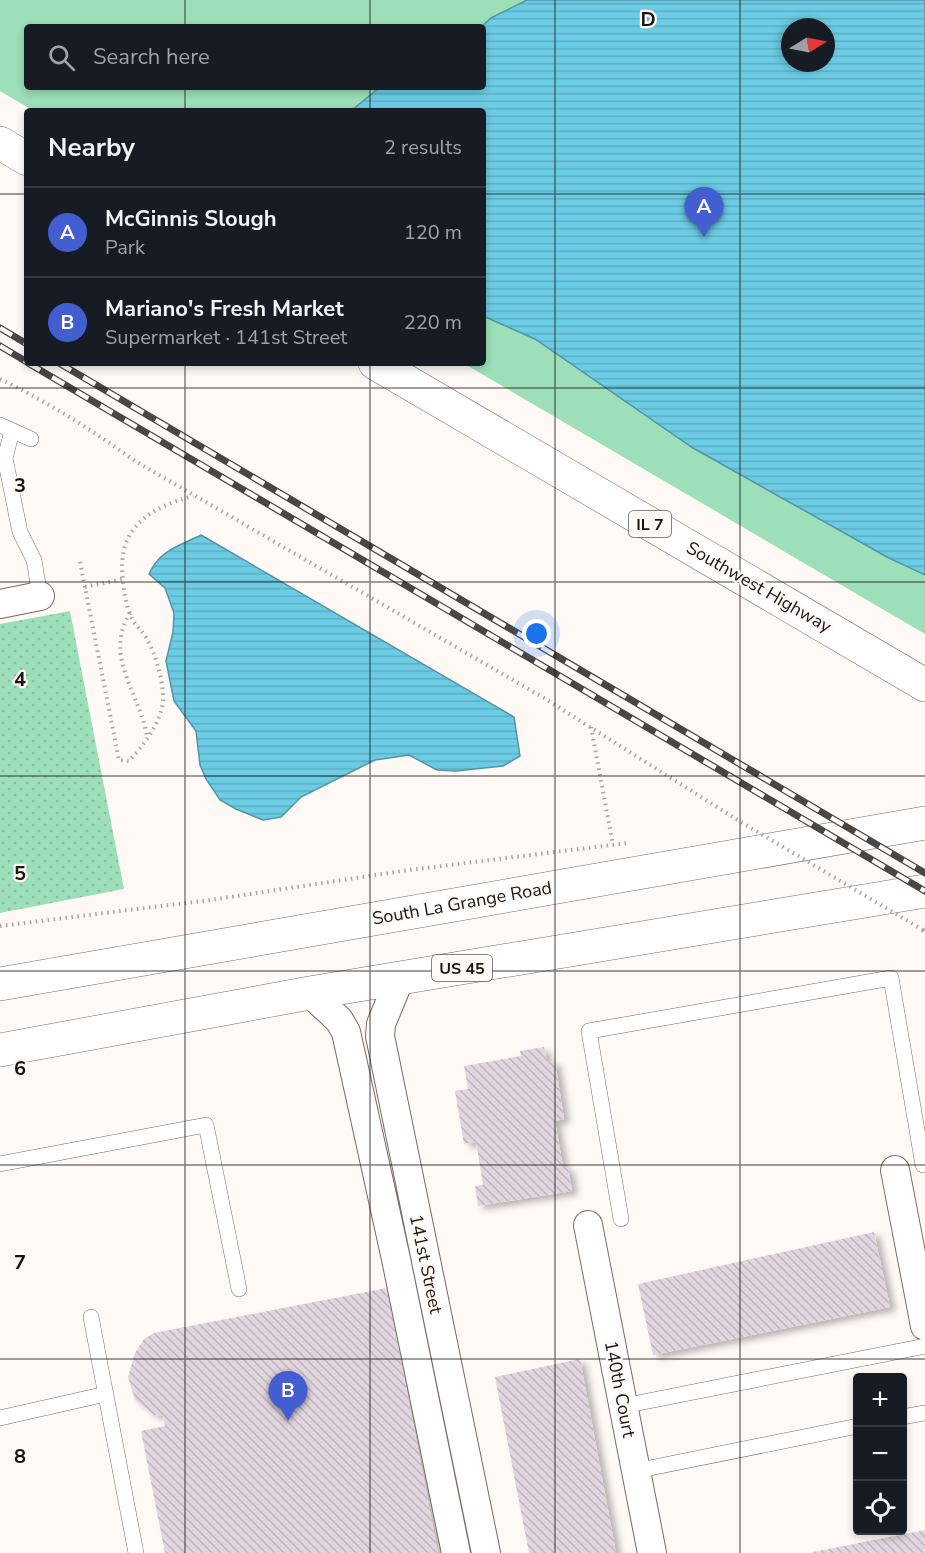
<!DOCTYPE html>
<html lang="en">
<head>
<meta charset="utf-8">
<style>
  body { margin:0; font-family:"Nunito Sans",sans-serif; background:#20242c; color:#f1f3f6 }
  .controls { position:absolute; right:18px; bottom:18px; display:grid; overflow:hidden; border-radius:6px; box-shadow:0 3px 9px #0003 }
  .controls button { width:54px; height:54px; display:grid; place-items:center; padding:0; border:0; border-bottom:2px solid #363941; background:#171b24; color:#f1f3f6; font:30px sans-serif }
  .compass { position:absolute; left:781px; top:18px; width:54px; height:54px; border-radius:50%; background:#171b24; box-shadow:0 3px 9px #0003; rotate:80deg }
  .you { position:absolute; left:537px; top:634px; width:21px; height:21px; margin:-15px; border:4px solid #fff; border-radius:50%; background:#1a73e8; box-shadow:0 0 0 9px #1a73e833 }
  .badge { display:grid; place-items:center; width:39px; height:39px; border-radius:50%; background:#425ed1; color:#fff; font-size:20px; font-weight:700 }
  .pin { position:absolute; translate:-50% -50px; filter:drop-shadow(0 2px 3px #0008) }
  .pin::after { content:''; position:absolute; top:32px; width:21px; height:18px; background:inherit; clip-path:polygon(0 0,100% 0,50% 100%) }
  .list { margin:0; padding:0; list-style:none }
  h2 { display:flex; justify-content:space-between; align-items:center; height:78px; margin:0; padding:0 24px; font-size:26px }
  h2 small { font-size:20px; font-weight:400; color:#9ea1a6 }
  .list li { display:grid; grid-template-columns:39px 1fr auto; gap:18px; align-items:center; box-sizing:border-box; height:90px; padding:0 24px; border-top:2px solid #363941 }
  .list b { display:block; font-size:22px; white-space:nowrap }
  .list p { margin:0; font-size:20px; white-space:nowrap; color:#9ea1a6 }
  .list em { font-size:20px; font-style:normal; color:#9ea1a6 }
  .icon { flex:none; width:33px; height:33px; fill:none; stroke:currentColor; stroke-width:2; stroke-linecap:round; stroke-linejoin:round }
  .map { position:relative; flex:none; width:925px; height:1553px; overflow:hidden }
  .search { position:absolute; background:#171b24; box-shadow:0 3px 9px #0003; left:24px; top:24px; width:462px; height:66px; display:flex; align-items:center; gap:15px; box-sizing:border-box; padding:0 21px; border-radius:6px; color:#9ea1a6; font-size:22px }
  .panel { position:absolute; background:#171b24; box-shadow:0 3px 9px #0003; left:24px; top:108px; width:462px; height:258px; border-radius:6px }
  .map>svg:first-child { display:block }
  .grass { fill:url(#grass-dots) }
  .park { fill:#9cdfb9; fill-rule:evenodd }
  .water { fill:url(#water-rules); stroke:#5395a5; stroke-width:1.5; fill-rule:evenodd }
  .building { fill:url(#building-back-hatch); filter:url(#shadow) }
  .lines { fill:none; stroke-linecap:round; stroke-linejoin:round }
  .service-casing { stroke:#776b64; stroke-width:16 }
  .minor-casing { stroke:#776b64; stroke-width:30 }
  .primary-casing { stroke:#776b64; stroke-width:34 }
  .trunk-casing { stroke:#776b64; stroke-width:34 }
  .path { stroke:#a9a4a1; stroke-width:4; stroke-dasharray:1.5 4.5; stroke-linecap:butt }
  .service { stroke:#fff; stroke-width:15 }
  .minor { stroke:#fff; stroke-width:28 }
  .primary { stroke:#fff; stroke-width:33 }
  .trunk { stroke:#fff; stroke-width:33 }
  .rail-casing { stroke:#4b4543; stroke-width:7 }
  .rail { stroke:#fff9f6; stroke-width:4.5; stroke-dasharray:14; stroke-linecap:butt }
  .path-bridge { stroke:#a9a4a1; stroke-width:4; stroke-dasharray:1.5 4.5; stroke-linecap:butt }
  .grid { fill:none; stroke:#1a1513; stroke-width:1.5; stroke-opacity:0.55 }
  .labels { text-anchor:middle; stroke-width:4.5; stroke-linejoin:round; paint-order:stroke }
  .shield { fill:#fff9f6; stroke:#5f5957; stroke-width:1.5 }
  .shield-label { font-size:16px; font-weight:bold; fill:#1a1513 }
  .street-label { font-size:18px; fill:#1a1513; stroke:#fff9f6 }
  .grid-label { font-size:20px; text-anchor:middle; font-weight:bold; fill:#1a1513; stroke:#fff9f6; stroke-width:4.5; stroke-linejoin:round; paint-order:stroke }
</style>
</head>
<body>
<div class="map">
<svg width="925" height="1553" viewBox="0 0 925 1553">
  <defs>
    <pattern id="grass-dots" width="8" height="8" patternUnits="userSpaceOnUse" patternTransform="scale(1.5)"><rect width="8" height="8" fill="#9cdfb9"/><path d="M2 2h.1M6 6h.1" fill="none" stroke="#86be9e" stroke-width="1.8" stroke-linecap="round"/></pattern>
    <pattern id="water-rules" width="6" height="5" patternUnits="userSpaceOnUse" patternTransform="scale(1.5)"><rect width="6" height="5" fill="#6bcce4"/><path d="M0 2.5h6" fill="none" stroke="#5caec3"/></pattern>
    <pattern id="building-back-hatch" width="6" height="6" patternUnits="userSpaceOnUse" patternTransform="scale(1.5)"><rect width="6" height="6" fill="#e1d5df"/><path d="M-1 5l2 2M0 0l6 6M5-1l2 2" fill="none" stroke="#c0b6be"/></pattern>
    <filter id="shadow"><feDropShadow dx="6" dy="4" stdDeviation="3" flood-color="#0004"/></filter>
  </defs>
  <rect width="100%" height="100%" fill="#fff9f6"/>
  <path class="grass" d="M70 611 124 889 0 913V624Z"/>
  <path class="park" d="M0 0H925V634L463 363H483V111H34L0 91ZM27 27H483V87H27ZM790 27H826V63H790Z"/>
  <path class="water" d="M527 0H925V575L887 557 693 448 535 339 483 316V111H351L380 87H483L481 27 491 18ZM790 27H826V63H790Z
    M201 535 514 717 520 756 503 766 456 771 437 770 409 755 375 760 301 797 281 817 263 820 236 809 220 800 206 779 200 765 196 731 174 701 166 661 173 632 174 613 165 588 149 574C160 550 179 546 201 535Z"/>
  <path class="building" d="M544 1047 547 1062 555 1061 564 1119 555 1121 563 1167H568L572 1191 478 1206 475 1186 483 1185 476 1142 464 1144 455 1091 468 1089 464 1066 521 1056 520 1051Z
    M874 1232 890 1307 653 1355 638 1284Z
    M387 1288 438 1553H165L141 1431 165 1426 163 1416 154 1415 135 1400 128 1377 135 1353 144 1339 154 1333Z
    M580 1359 616 1553H529L495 1377Z
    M925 1530V1553H813V1552Z"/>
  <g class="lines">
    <defs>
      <path id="service" d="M0 425 31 439
        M12 431 5 458 20 532 34 560 40 596
        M0 1164 206 1125 239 1289
        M621 1219 589 1031 891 978 923 1165
        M91 1317 136 1553
        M623 1406 925 1346
        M902 1417 925 1413
        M0 1418 106 1394
        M635 1471 858 1426"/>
      <path id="minor" d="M0 604 40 596
        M400 978 381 1024 380 1036 486 1553
        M310 993 339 1020 346 1032 396 1259 456 1553
        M895 1170 925 1326
        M588 1225 652 1553"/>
      <path id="primary" d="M0 143 27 159
        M375 363 925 685"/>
      <path id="trunk" d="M0 984 925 823
        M0 1050 310 993 925 891"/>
    </defs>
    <use href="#service" class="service-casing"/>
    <use href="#minor" class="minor-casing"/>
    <use href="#primary" class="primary-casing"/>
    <use href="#trunk" class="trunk-casing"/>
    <path class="path" d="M0 379C48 402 92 430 135 461L544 698 736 819
      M80 562 119 760 129 761C143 746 161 723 163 701 164 683 156 655 147 639 143 632 137 627 133 621 127 609 124 594 123 581 116 529 148 508 193 496
      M85 587 123 579
      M130 613C103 657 140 693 147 736
      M591 727 613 845
      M0 926 210 900 409 870 628 843
      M923 930 925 932"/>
    <use href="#service" class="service"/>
    <use href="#minor" class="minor"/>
    <use href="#primary" class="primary"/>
    <use href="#trunk" class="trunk"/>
    <defs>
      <path id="rail" d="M0 328 27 344
        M0 346 27 362
        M28 363 925 891
        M59 363 925 873"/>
    </defs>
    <use href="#rail" class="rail-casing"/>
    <use href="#rail" class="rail"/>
    <path class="path-bridge" d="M736 819 923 930"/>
  </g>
  <path class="grid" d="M185 0V27M370 0V27M555 0V1553M740 0V1553M185 87V111M370 87V111M0 194H27M483 194H925M185 363V1553M370 363V1553M0 388H925M0 582H925M0 776H925M0 971H925M0 1165H925M0 1359H925"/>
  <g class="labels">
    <g class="shield">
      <rect x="629" y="511" width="42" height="26" rx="4.5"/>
      <rect x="432" y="955" width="60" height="26" rx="4.5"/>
    </g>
    <g class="shield-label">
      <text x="650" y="530">IL 7</text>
      <text x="462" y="974">US 45</text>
    </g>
    <g class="street-label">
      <text transform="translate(759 587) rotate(30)" y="6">Southwest Highway</text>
      <text transform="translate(462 903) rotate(-10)" y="6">South La Grange Road</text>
      <text transform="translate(426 1264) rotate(78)" y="6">141st Street</text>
      <text transform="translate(620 1389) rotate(79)" y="6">140th Court</text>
    </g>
  </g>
  <g class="grid-label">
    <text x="648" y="26">D</text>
    <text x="20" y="492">3</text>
    <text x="20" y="686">4</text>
    <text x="20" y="880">5</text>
    <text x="20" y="1075">6</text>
    <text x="20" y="1269">7</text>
    <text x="20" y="1463">8</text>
  </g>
</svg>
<div class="controls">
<button>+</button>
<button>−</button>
<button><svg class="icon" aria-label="locate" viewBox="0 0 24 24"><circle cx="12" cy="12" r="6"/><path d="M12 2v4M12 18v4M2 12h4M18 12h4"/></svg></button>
</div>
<svg class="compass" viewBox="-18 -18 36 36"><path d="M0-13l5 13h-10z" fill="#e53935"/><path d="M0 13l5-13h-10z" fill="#9ea1a6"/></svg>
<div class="you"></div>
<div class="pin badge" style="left:704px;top:237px">A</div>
<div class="pin badge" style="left:288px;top:1421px">B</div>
<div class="search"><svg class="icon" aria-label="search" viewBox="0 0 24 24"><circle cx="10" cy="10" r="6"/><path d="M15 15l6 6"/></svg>Search here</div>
<section class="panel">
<h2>Nearby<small>2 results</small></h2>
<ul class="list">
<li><span class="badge">A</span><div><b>McGinnis Slough</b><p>Park</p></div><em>120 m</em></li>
<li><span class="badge">B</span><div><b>Mariano's Fresh Market</b><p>Supermarket · 141st Street</p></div><em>220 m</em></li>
</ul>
</section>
</div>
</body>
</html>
